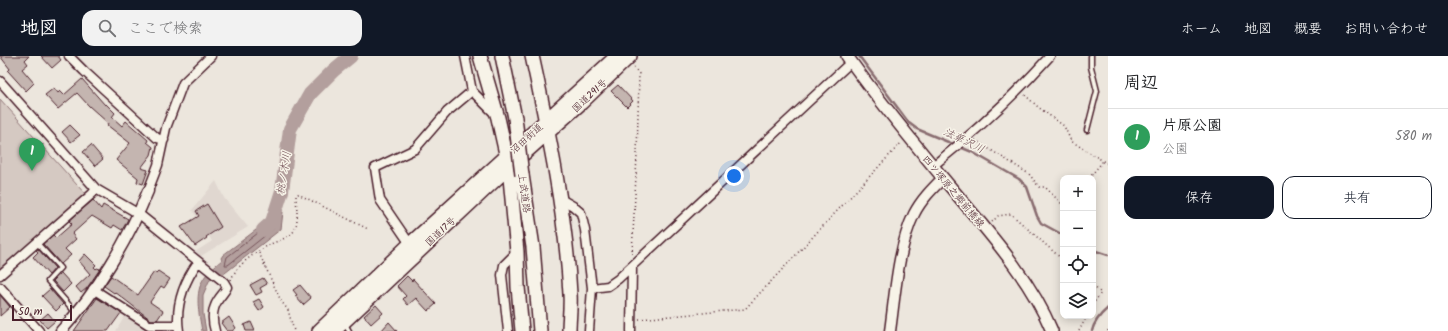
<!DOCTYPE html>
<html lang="ja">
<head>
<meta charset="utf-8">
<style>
  body { margin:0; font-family:Kalam,"Klee One",sans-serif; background:#f2f2f2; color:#202124 }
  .controls { position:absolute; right:12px; bottom:12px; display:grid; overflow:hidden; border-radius:8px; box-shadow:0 2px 10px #0003 }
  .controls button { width:36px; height:36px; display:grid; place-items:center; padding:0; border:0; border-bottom:1px solid #e0e0e0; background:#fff; color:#202124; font:20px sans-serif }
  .scale { position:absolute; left:12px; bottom:10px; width:60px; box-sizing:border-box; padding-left:4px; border:2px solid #4a1f2b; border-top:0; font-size:11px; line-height:14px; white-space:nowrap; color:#4a1f2b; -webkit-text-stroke:3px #f7f3e8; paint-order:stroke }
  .you { position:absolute; left:734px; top:120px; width:14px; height:14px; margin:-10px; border:3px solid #fff; border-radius:50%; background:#1a73e8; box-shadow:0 0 0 6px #1a73e833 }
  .badge { display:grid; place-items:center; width:26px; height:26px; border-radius:50%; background:#111827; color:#fff; font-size:13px; font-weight:700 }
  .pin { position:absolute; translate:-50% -33px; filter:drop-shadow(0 1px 2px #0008) }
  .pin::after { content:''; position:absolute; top:21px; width:14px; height:12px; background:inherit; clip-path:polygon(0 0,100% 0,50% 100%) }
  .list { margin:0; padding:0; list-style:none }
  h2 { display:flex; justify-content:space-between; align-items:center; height:52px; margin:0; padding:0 16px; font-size:17px }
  h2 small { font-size:13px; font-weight:400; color:#757577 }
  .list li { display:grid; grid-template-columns:26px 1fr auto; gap:12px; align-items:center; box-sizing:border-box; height:56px; padding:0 16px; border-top:1px solid #e0e0e0 }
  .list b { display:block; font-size:15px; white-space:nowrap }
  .list p { margin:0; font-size:13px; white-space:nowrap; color:#757577 }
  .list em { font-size:13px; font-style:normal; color:#757577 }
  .actions { display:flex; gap:8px; padding:12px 16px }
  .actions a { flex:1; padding:9px 0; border:1px solid #111827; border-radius:12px; text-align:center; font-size:14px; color:#111827 }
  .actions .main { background:#111827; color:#fff }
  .icon { flex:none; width:22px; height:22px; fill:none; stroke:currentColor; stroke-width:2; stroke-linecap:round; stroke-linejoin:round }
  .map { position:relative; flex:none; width:1108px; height:275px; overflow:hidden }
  header { display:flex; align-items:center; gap:24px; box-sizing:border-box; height:56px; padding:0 20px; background:#111827; color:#fff }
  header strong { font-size:19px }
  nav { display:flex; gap:22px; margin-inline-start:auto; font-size:14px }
  .search { width:280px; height:36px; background:#f2f2f2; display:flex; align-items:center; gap:10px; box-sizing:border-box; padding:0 14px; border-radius:12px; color:#757577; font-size:15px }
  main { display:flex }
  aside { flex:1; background:#fff }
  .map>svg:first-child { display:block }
  .built { fill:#e0d7d0 }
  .green { fill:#d5c9c2; stroke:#907476 }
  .water { fill:#b39f9d; stroke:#896c6f }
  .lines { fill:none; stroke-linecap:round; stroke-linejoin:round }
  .shore { stroke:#745259; stroke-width:1 }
  .stream { stroke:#896c6f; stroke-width:2.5 }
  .river { stroke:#b39f9d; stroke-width:14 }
  .building { fill:#c4b5b0; stroke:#4a1f2b }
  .service-casing { stroke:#4a1f2b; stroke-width:7 }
  .minor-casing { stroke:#4a1f2b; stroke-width:11 }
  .tertiary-casing { stroke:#4a1f2b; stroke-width:13 }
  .secondary-casing { stroke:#4a1f2b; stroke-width:14 }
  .trunk-casing { stroke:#4a1f2b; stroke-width:16 }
  .path { stroke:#4a1f2b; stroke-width:1.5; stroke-dasharray:1 3; stroke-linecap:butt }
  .service { stroke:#f7f3e8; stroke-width:4 }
  .minor { stroke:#f7f3e8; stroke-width:8 }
  .tertiary { stroke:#f7f3e8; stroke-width:10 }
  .secondary { stroke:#f7f3e8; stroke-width:11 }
  .trunk { stroke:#f7f3e8; stroke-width:13 }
  .trunk-bridge-casing { stroke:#4a1f2b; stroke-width:16; stroke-linecap:butt }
  .trunk-bridge { stroke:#f7f3e8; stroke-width:13 }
  .labels { text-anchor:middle; stroke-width:3; stroke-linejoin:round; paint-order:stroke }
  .street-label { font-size:10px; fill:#4a1f2b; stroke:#f7f3e8 }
  .water-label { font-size:11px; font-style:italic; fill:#6f4c53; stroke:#f7f3e8 }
</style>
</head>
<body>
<header>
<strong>地図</strong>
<div class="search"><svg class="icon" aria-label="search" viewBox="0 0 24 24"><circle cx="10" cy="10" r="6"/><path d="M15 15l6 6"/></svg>ここで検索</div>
<nav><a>ホーム</a><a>地図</a><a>概要</a><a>お問い合わせ</a></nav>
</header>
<main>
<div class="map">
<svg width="1108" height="275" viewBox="0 0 1108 275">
  <rect width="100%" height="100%" fill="#ece6dd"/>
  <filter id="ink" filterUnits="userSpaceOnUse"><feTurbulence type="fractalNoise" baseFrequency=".025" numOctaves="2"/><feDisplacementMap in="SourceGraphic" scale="8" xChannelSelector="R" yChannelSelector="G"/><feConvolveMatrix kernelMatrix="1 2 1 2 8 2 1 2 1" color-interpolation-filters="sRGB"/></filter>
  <g filter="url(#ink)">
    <path class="built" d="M216 125 224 142 248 171 201 200 195 196 212 185 192 154Z
      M126 258 148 273 172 272 175 275H116Z"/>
    <path class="green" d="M0 43 86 139 0 214Z"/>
    <path class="water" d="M283 156 281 173 225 217 214 221 209 225 203 239V258L206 275H202C199 258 194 237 204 222 208 215 216 209 222 204L221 202 223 199 256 174 267 162Z"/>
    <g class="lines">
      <path class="shore" d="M276 163 278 165 276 171 228 209H225L227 201 258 177 269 165Z"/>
      <path class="stream" d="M859 0 909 67 917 73 972 96 1019 123 1027 131 1037 160 1041 167 1063 179
        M1093 194 1108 199
        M1092 275C1094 266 1101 258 1108 252"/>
      <path class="river" d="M263 174 272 166 282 135 290 73 310 38 334 14 351 0"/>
    </g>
    <path class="building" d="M0 0H29L25 4 28 8 22 13 34 27 26 35 8 15 10 13Z
      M41 0H58L61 4 52 12Z
      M82 23 105 49 106 48 115 57 112 61 122 70 126 65 148 84 147 86 153 91 151 99 141 112 148 114 143 128 137 126 138 122 116 104 130 87 107 69 108 67 89 50 77 37 58 53 45 39 54 32 58 37 60 35 64 39Z
      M618 29 633 45 627 51 611 35Z
      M70 69 80 79 71 86 62 76Z
      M91 89 103 103 95 110 83 96Z
      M93 144 101 153 103 149 128 163 125 169 122 174 114 169 112 172 92 160 72 178 76 183 65 193 71 199 61 208 43 188 53 179 56 182 72 168 69 165Z
      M207 148 221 171 206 181 207 182 195 190 181 171 199 160 196 155Z
      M38 193 55 212 49 219 33 201 38 196 36 194Z
      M85 198 96 209 94 211 96 213 97 212 100 213 87 232 81 237 76 231 90 218 79 205Z
      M158 215 170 223 164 232 161 230 150 246 163 255 157 264H151L115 236 114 237 104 230 111 220 138 239 154 216 156 217Z
      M61 217 71 228 63 236 53 225Z
      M407 220 412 225 413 223 436 248 428 255 416 242 408 249 403 243 406 240 397 230Z
      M263 222 267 228 260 232 262 236 256 239 250 229Z
      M300 229 311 242 303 249 295 240 297 239 293 234Z
      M50 233 63 248 56 255 42 240Z
      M0 239 10 251 0 260Z
      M97 242 121 257 108 275H74Z
      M259 243 264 251 259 255 253 246Z
      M376 249 383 257 371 268 364 260Z
      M48 257 55 265 47 272 40 264Z
      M229 261 236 272 232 275H227L221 267Z
      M251 266 255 275H246L244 269Z
      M389 266 397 275H381Z"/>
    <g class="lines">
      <defs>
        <path id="service" d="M1087 74 1097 35 1091 11V0
          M37 187 60 212 48 225 76 257
          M345 268 349 275"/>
        <path id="minor" d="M69 0 84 15 157 82 164 84
          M465 0 472 35 496 59
          M0 25 96 133 139 158 224 226 227 231C225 236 221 239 218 244 212 253 212 265 215 275
          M933 110C975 76 1014 40 1050 0
          M148 135 158 109 166 72 183 27 211 0
          M559 142 573 150 581 157 585 174 592 232 589 275
          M410 188 380 144 375 112 415 93 447 56 472 35
          M0 219 92 138 96 133
          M0 231 39 275
          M592 232 608 230 618 223 851 6
          M93 233 149 269H178
          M179 275C175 250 184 226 198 206
          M508 275 502 219 504 209 517 196
          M631 275 632 211"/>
        <path id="tertiary" d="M61 275C97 236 128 184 148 135
          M890 275C895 239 898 191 914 158 921 144 932 133 943 122"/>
        <path id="secondary" d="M847 0C880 46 916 90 953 134 989 177 1030 222 1052 275"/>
        <path id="trunk" d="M480 0 498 62 509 111 517 196 518 231 522 275
          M502 0 515 62
          M532 0C549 78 566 159 570 238 571 250 569 263 569 275
          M522 119 533 191 540 275
          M319 275 410 188 617 0
          M334 275 509 111 581 47 630 0"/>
      </defs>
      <use href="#service" class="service-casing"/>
      <use href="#minor" class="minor-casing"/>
      <use href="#tertiary" class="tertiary-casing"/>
      <use href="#secondary" class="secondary-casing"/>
      <use href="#trunk" class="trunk-casing"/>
      <path class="path" d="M1025 39 1038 51 1064 70 1071 85 1108 108
        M975 84 1029 118 1039 131H1045L1063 149
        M40 92 45 86
        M1089 122 1103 105
        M992 166 998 160 1011 158 1063 204
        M259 197 281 245 288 254 294 275
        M632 198 637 100 639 18 633 10
        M231 224C236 209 256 196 269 189 278 184 291 182 295 173 299 163 296 149 296 139L298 138 368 173
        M1093 230 1101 237 1093 248
        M639 263 745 253 901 87
        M1079 275 1087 260
        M1108 275V274"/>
      <use href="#service" class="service"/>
      <use href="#minor" class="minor"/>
      <use href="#tertiary" class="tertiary"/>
      <use href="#secondary" class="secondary"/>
      <use href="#trunk" class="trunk"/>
      <defs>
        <path id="trunk-bridge" d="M515 62 522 119"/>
      </defs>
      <use href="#trunk-bridge" class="trunk-bridge-casing"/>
      <use href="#trunk-bridge" class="trunk-bridge"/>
    </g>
  </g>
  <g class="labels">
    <g class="street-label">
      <text transform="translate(589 39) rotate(-43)" y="4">国道291号</text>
      <text transform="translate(526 82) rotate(-42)" y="4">沼田街道</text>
      <text transform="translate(954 135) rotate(50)" y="4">四ツ塚原之郷前橋線</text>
      <text transform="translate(525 137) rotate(82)" y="4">上武道路</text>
      <text transform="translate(440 175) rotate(-43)" y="4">国道17号</text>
    </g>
    <g class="water-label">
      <text transform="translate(964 84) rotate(26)" y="4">法華沢川</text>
      <text transform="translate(283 117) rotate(-81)" y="4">桃ノ木川</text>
    </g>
  </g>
</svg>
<div class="controls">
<button>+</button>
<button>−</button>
<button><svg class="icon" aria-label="locate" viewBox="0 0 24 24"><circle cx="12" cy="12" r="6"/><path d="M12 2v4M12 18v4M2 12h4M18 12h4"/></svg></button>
<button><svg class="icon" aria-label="layers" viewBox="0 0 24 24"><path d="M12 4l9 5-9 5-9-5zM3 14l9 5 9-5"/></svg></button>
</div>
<div class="scale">50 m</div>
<div class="you"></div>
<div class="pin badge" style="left:32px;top:115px;background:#2e9e5b">1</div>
</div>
<aside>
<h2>周辺<small></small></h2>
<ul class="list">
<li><span class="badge" style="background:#2e9e5b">1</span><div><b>片原公園</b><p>公園</p></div><em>580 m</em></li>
</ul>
<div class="actions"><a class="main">保存</a><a>共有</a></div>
</aside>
</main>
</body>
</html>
